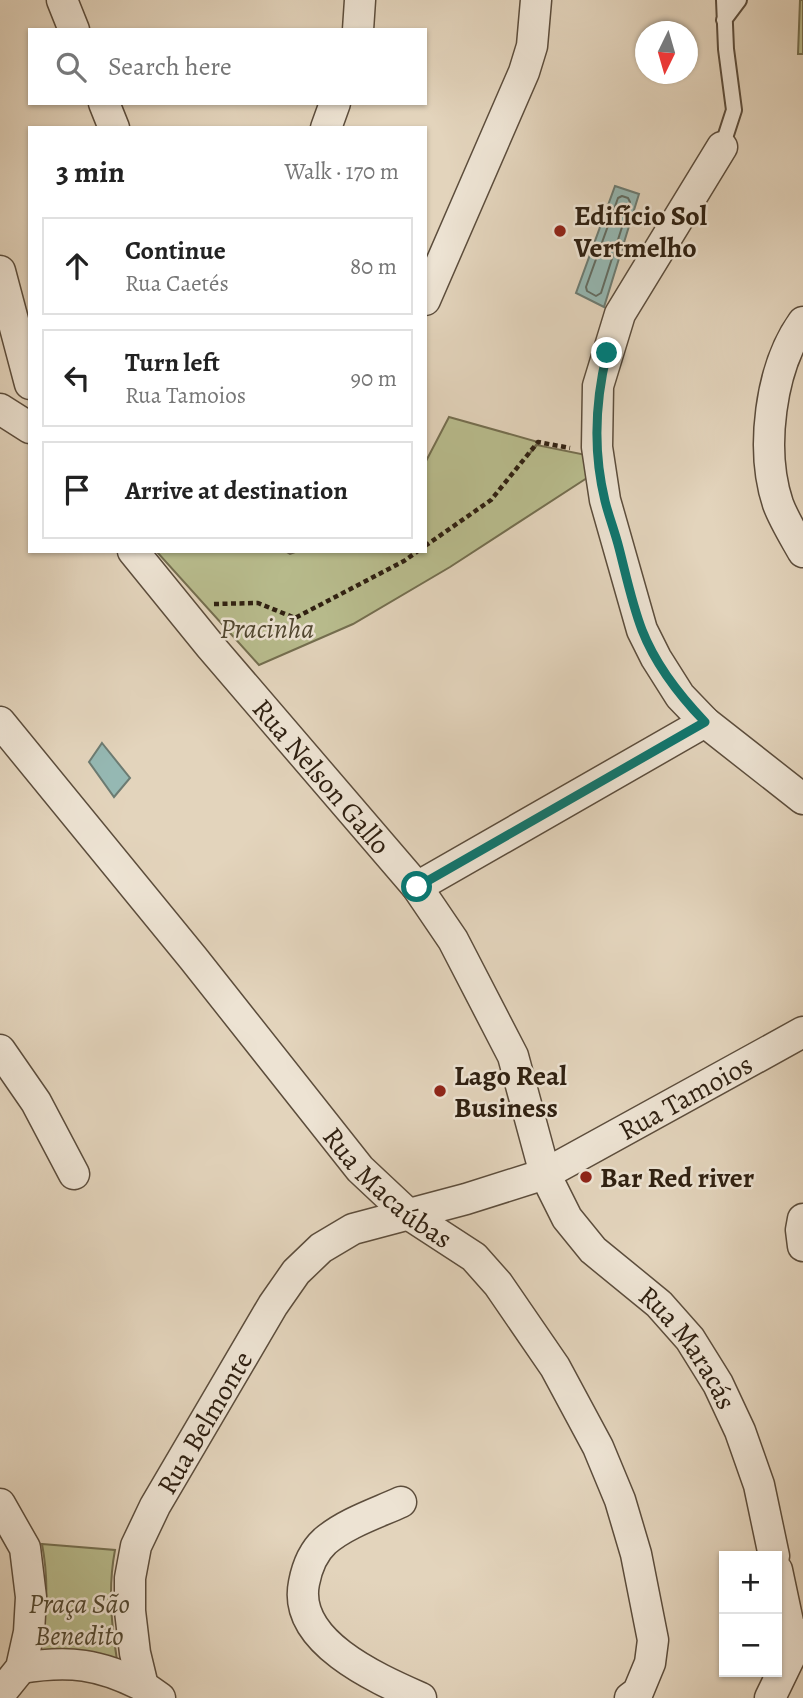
<!DOCTYPE html>
<html lang="en">
<head>
<meta charset="utf-8">
<style>
  body { margin:0; font-family:Alegreya,serif; background:#f2f2f2; color:#222 }
  .controls { position:absolute; right:21px; bottom:21px; display:grid; overflow:hidden; border-radius:0px; box-shadow:0 2px 5px #0004 }
  .controls button { width:63px; height:63px; display:grid; place-items:center; padding:0; border:0; border-bottom:2px solid #e0e0e0; background:#fff; color:#222; font:35px sans-serif }
  .compass { position:absolute; left:635px; top:21px; width:63px; height:63px; border-radius:50%; background:#fff; box-shadow:0 2px 5px #0004; rotate:185deg }
  .stop { position:absolute; width:21px; height:21px; margin:-16px; border:5px solid #0f766e; border-radius:50%; background:#fff }
  .stop.end { background:#0f766e; border-color:#fff; box-shadow:0 2px 7px #0008 }
  .list { margin:0; padding:0; list-style:none }
  h2 { display:flex; justify-content:space-between; align-items:center; height:91px; margin:0; padding:0 28px; font-size:30px }
  h2 small { font-size:23px; font-weight:400; color:#767676 }
  .list li { display:grid; grid-template-columns:46px 1fr auto; gap:21px; align-items:center; box-sizing:border-box; height:98px; margin:0 14px 14px; padding:0 14px; border:2px solid #e0e0e0; border-radius:0px }
  .list b { display:block; font-size:26px; white-space:nowrap }
  .list p { margin:0; font-size:23px; white-space:nowrap; color:#767676 }
  .list em { font-size:23px; font-style:normal; color:#767676 }
  .icon { flex:none; width:38px; height:38px; fill:none; stroke:currentColor; stroke-width:2; stroke-linecap:round; stroke-linejoin:round }
  .map { position:relative; flex:none; width:803px; height:1698px; overflow:hidden }
  .search { position:absolute; background:#fff; box-shadow:0 2px 5px #0004; left:28px; top:28px; width:399px; height:77px; display:flex; align-items:center; gap:18px; box-sizing:border-box; padding:0 24px; border-radius:0px; color:#767676; font-size:26px }
  .panel { position:absolute; background:#fff; box-shadow:0 2px 5px #0004; left:28px; top:126px; width:399px; height:427px; border-radius:0px }
  .map>svg:first-child { display:block }
  .green { fill:#b8bc8d; stroke:#746e4f; stroke-width:2 }
  .water { fill:#95b8b3; stroke:#6c7b72; stroke-width:2 }
  .lines { fill:none; stroke-linecap:round; stroke-linejoin:round }
  .shore { stroke:#626c62; stroke-width:2 }
  .lane-casing { stroke:#5c4d3c; stroke-width:18 }
  .street-casing { stroke:#5c4d3c; stroke-width:33 }
  .path { stroke:#2f2011; stroke-width:4.5; stroke-dasharray:5 3.5; stroke-linecap:butt }
  .lane { stroke:#ede3d3; stroke-width:14 }
  .street { stroke:#ede3d3; stroke-width:30 }
  .route { stroke:#0f766e; stroke-width:9 }
  .poi-dot { fill:#8f2418; stroke:#ede3d3; stroke-width:2.5 }
  .labels { text-anchor:middle; stroke-width:5; stroke-linejoin:round; paint-order:stroke }
  .poi-label { font-size:28px; font-weight:bold; fill:#2f2011; stroke:#ede3d3; text-anchor:start }
  .park-label { font-size:28px; font-style:italic; fill:#514730; stroke:#ede3d3 }
  .street-label { font-size:28px; fill:#2f2011; stroke:#ede3d3 }
</style>
</head>
<body>
<div class="map">
<svg width="803" height="1698" viewBox="0 0 803 1698">
  <rect width="100%" height="100%" fill="#e3d4bc"/>
  <filter id="stains"><feTurbulence type="fractalNoise" baseFrequency=".00286" numOctaves="4"/><feColorMatrix values="0 0 0 0 .2 0 0 0 0 .09 0 0 0 0 .02 0 0 0 .5 -.17"/></filter>
  <radialGradient id="worn" r=".72"><stop offset=".6" stop-color="#630" stop-opacity="0"/><stop offset="1" stop-color="#630" stop-opacity=".3"/></radialGradient>
  <path class="green" d="M800 0H803V54H798Z
    M449 417 538 442 527 457 537 445 591 456 590 476 450 567 353 624 259 665 157 552 285 551 290 554 298 551H425V463Z
    M42 1544 115 1550C108 1587 111 1622 117 1660L39 1651C48 1614 49 1581 42 1544Z"/>
  <path class="water" d="M615 186 639 194 604 307 576 293Z
    M102 743 130 778 114 797 89 762Z"/>
  <g class="lines">
    <path class="shore" d="M622 196 628 198 630 202 601 293 596 296 587 291 586 287 618 198Z"/>
    <defs>
      <path id="lane" d="M724 20 739 0
        M722 147 734 110 726 49 724 0"/>
      <g id="street">
        <path d="M62 0 74 30"/>
        <path d="M358 30 360 0"/>
        <path d="M104 103 114 128"/>
        <path d="M326 128 335 103"/>
        <path d="M722 147 620 314 598 386 597 447 605 500 642 630 656 658 680 696 705 722 803 799"/>
        <path d="M0 271 30 384"/>
        <path d="M425 300 524 72 532 46 536 0"/>
        <path d="M803 322C770 368 760 450 778 504 784 520 794 536 803 552"/>
        <path d="M0 409 30 428"/>
        <path id="s1" d="M133 551 211 647 417 887 453 940 513 1056 545 1174 567 1218 593 1250 659 1304 690 1339 718 1384 740 1431 759 1485 774 1556"/>
        <path id="s2" d="M0 722 193 958 360 1169 408 1214 474 1257 498 1284 555 1367 598 1447 620 1500 636 1554 653 1640 650 1663 638 1692 630 1698"/>
        <path d="M417 887 705 722"/>
        <path d="M0 1050 36 1102 74 1174"/>
        <path d="M803 1219 801 1230 803 1246"/>
        <path d="M401 1502C377 1513 346 1523 325 1541 313 1552 307 1567 304 1583 292 1642 378 1679 421 1698"/>
        <path d="M0 1504 25 1548 31 1597 29 1632 21 1668 0 1694"/>
        <path d="M777 1570 794 1650"/>
        <path d="M21 1668C70 1660 99 1664 143 1686"/>
        <path id="s3" d="M160 1698 143 1686 135 1653 130 1611V1578L136 1546 155 1506 273 1305 296 1272 321 1248 353 1229 466 1199 545 1174 803 1032"/>
        <path d="M770 1698 801 1634"/>
      </g>
    </defs>
    <use href="#lane" class="lane-casing"/>
    <use href="#street" class="street-casing"/>
    <path class="path" d="M425 546 491 500 538 442 570 448
      M214 604 258 603 295 618 404 561 418 551"/>
    <use href="#lane" class="lane"/>
    <use href="#street" class="street"/>
  </g>
  <g class="lines">
    <path class="route" d="M417 887 705 722C679 695 656 666 642 630 632 604 626 575 619 548 615 532 609 517 605 501 593 452 595 402 607 353"/>
  </g>
  <g class="poi-dot">
    <circle cx="560" cy="231" r="7"/>
    <circle cx="440" cy="1091" r="7"/>
    <circle cx="586" cy="1177" r="7"/>
  </g>
  <g class="labels">
    <g class="poi-label">
      <text x="574" y="225">Edifício Sol<tspan x="574" dy="32">Vertmelho</tspan></text>
      <text x="454" y="1085">Lago Real<tspan x="454" dy="32">Business</tspan></text>
      <text x="600" y="1187">Bar Red river</text>
    </g>
    <g class="park-label">
      <text x="267" y="638">Pracinha</text>
      <text x="79" y="1613">Praça São<tspan x="79" dy="32">Benedito</tspan></text>
    </g>
    <g class="street-label">
      <text dy="10" stroke="none"><textPath href="#s1" startOffset="294">Rua Nelson Gallo</textPath></text>
      <text dy="10" stroke="none"><textPath href="#s3" startOffset="912">Rua Tamoios</textPath></text>
      <text dy="10" stroke="none"><textPath href="#s2" startOffset="607">Rua Macaúbas</textPath></text>
      <text dy="10" stroke="none"><textPath href="#s1" startOffset="985">Rua Maracás</textPath></text>
      <text dy="10" stroke="none"><textPath href="#s3" startOffset="304">Rua Belmonte</textPath></text>
    </g>
  </g>
  <rect width="100%" height="100%" filter="url(#stains)"/>
  <rect width="100%" height="100%" fill="url(#worn)"/>
</svg>
<div class="controls">
<button>+</button>
<button>−</button>
</div>
<svg class="compass" viewBox="-18 -18 36 36"><path d="M0-13l5 13h-10z" fill="#e53935"/><path d="M0 13l5-13h-10z" fill="#767676"/></svg>
<div class="stop" style="left:417px;top:887px"></div>
<div class="stop end" style="left:607px;top:353px"></div>
<div class="search"><svg class="icon" aria-label="search" viewBox="0 0 24 24"><circle cx="10" cy="10" r="6"/><path d="M15 15l6 6"/></svg>Search here</div>
<section class="panel">
<h2>3 min<small>Walk · 170 m</small></h2>
<ul class="list">
<li><svg class="icon" aria-label="ahead" viewBox="0 0 24 24"><path d="M12 20V5M6 11l6-6 6 6"/></svg><div><b>Continue</b><p>Rua Caetés</p></div><em>80 m</em></li>
<li><svg class="icon" aria-label="left" viewBox="0 0 24 24"><path d="M17 20v-9H6M10 6l-5 5 5 5"/></svg><div><b>Turn left</b><p>Rua Tamoios</p></div><em>90 m</em></li>
<li><svg class="icon" aria-label="arrive" viewBox="0 0 24 24"><path d="M6 21V4h12l-3 4 3 4H6"/></svg><div><b>Arrive at destination</b></div></li>
</ul>
</section>
</div>
</body>
</html>
